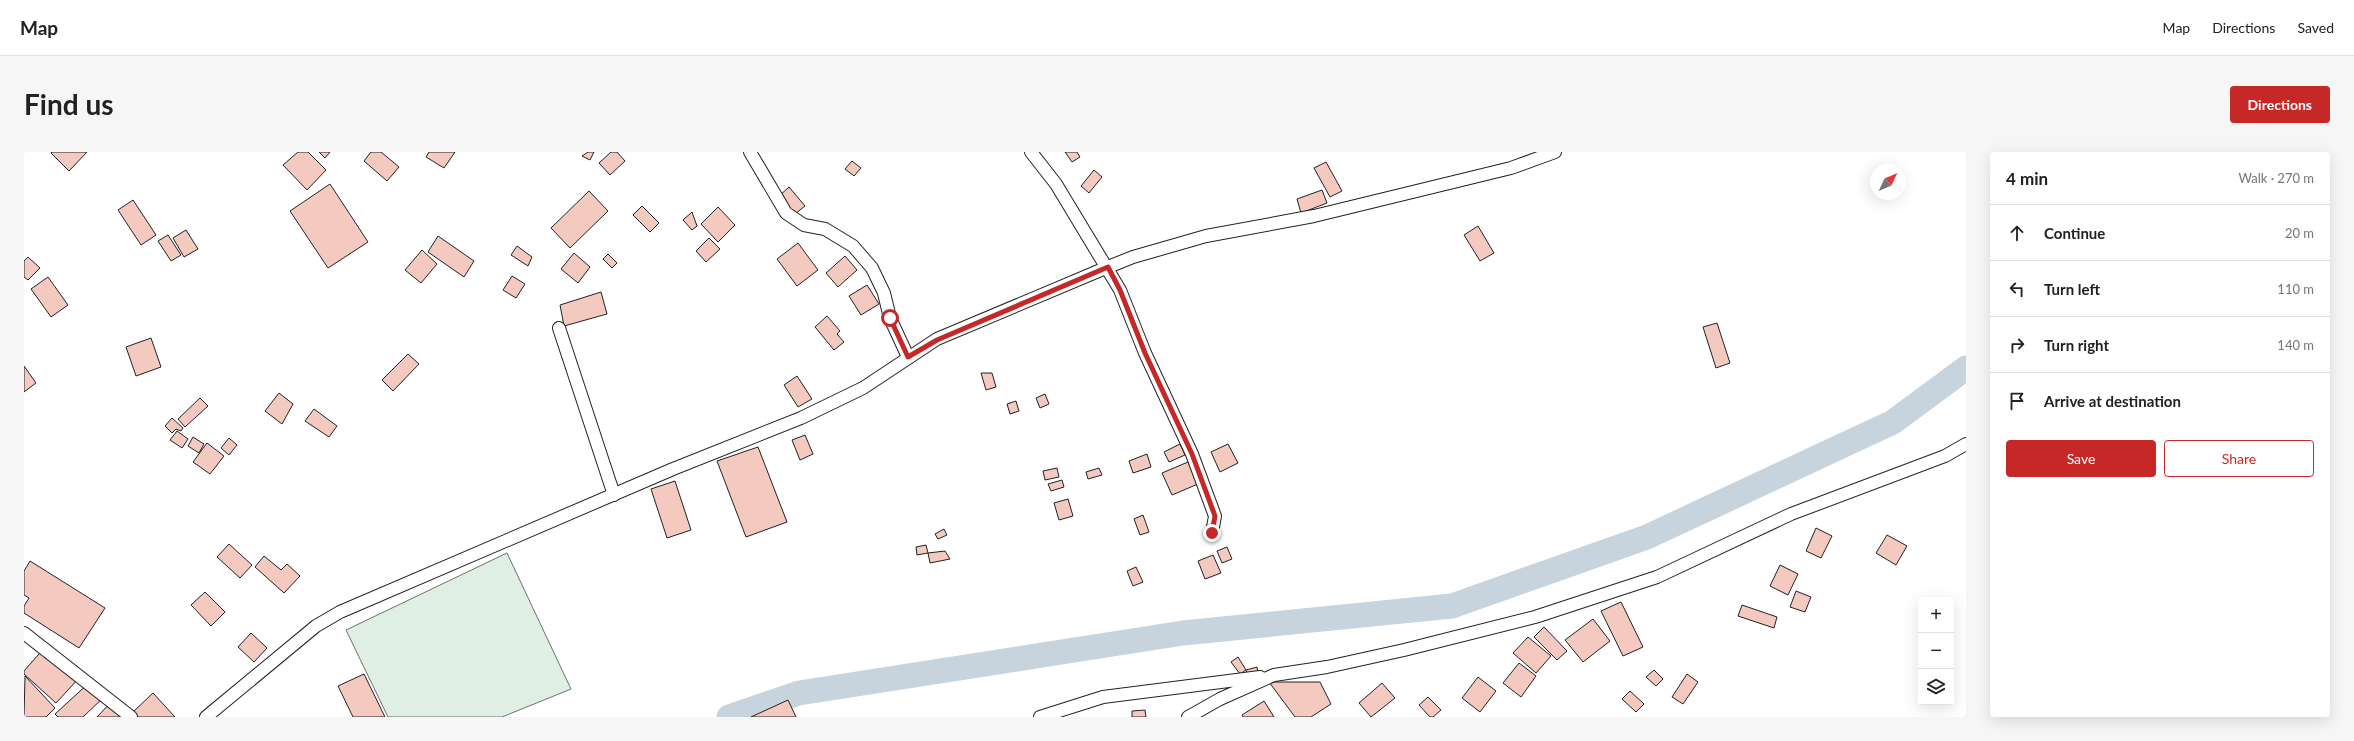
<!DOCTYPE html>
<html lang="en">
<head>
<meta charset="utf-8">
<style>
  body { margin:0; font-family:Lato,sans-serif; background:#f6f6f6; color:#202124 }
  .controls { position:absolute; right:12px; bottom:12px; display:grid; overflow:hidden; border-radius:4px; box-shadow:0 4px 16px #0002 }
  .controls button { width:36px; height:36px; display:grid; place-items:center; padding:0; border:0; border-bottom:1px solid #e0e0e0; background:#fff; color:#202124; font:20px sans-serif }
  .compass { position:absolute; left:1846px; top:12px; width:36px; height:36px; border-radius:50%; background:#fff; box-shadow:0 4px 16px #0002; rotate:46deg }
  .stop { position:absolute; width:12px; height:12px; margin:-9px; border:3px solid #c62828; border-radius:50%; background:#fff }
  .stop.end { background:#c62828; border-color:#fff; box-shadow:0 1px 4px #0008 }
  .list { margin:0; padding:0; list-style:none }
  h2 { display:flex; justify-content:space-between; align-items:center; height:52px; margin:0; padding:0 16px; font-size:17px }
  h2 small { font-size:13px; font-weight:400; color:#757577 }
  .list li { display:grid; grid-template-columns:26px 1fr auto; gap:12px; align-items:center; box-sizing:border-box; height:56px; padding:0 16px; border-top:1px solid #e0e0e0 }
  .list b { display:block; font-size:15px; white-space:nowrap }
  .list em { font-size:13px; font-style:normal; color:#757577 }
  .actions { display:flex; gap:8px; padding:12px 16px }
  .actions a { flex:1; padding:9px 0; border:1px solid #c62828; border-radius:4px; text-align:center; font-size:14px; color:#c62828 }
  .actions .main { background:#c62828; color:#fff }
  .icon { flex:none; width:22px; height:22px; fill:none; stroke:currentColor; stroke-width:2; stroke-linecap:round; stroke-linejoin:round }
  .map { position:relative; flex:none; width:1942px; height:565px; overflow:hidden; border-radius:4px }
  header { display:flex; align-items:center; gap:24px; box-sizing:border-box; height:56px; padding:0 20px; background:#fff; border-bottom:1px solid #e0e0e0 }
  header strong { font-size:19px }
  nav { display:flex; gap:22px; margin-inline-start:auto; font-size:14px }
  .intro { display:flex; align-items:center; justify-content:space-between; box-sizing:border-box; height:96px; padding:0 24px }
  h1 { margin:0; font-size:28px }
  .button { padding:10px 18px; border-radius:4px; background:#c62828; color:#fff; font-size:14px; font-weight:700 }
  main { display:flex; gap:24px; padding:0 24px }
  aside { flex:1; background:#fff; border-radius:4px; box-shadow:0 4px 16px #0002 }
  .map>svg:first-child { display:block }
  .green { fill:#e0efe3; stroke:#6f6f6f }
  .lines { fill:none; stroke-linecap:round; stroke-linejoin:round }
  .river { stroke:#c7d3dd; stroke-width:25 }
  .building { fill:#f3c9c0; stroke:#222 }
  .minor-casing { stroke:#222; stroke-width:14 }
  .minor { stroke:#fff; stroke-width:12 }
  .route { stroke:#c62828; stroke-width:5 }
</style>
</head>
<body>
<header>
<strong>Map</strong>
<nav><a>Map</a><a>Directions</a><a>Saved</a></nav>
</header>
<div class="intro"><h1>Find us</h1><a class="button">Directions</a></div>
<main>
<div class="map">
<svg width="1942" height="565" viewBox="0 0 1942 565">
  <rect width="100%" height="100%" fill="#fff"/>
  <path class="green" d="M483 401 547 537 478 565H364L322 478Z"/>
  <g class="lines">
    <path class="river" d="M705 565 775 541 1159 481 1428 454 1623 385 1869 270 1942 216"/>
  </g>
  <path class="building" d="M28 0H63L45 19 27 1Z
    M274 0H284L302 18 283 38 259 13Z
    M295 0H306L301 6Z
    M347 0H357L375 15 363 29 340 9Z
    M405 0H431L420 16 402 5Z
    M564 0H570L566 8 558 4Z
    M587 0H593L601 9 586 23 575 11Z
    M1041 0H1053L1056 5 1048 10Z
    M828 9 837 16 830 24 821 17Z
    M1302 10 1318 39 1306 45 1290 16Z
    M1070 18 1078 25 1065 41 1057 34Z
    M306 32 344 90 304 116 266 59Z
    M765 35 781 54 771 62 755 44Z
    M1298 38 1303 51 1277 61 1273 47Z
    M565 39 584 59 546 96 527 76Z
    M109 48 132 83 117 93 94 58Z
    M618 54 635 71 626 80 609 63Z
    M694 55 711 73 694 90 677 72Z
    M668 60 673 74 668 78 659 68Z
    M1454 74 1470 101 1456 109 1440 83Z
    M162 78 174 97 160 105 149 86Z
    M144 83 157 103 147 109 134 89Z
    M414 84 450 109 440 125 404 100Z
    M685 86 696 97 682 110 672 99Z
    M774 91 794 118 773 134 753 107Z
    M493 94 508 105 504 114 487 103Z
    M398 98 413 112 397 131 381 118Z
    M550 101 566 115 554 131 537 117Z
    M584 102 593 111 588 116 579 107Z
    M821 104 833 118 814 135 802 121Z
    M4 105 16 116 4 128 0 125V109Z
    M488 124 501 132 492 146 479 138Z
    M24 125 44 153 27 165 7 137Z
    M843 133 855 152 837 163 825 144Z
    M577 140 583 162 540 174 536 153Z
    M803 164 816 179 813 182 820 190 810 198 791 175Z
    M1693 171 1706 211 1692 216 1679 175Z
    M127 186 137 215 112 224 102 195Z
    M384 202 395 212 369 239 358 228Z
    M0 214 12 231 0 240Z
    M957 221H968L972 235 962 238Z
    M773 224 788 247 774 255 760 233Z
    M255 241 269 252 258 272 241 259Z
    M1021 242 1025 252 1016 256 1012 246Z
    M176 246 184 254 161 275 154 267Z
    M992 249 995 259 986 262 983 252Z
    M290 257 313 274 305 285 281 269Z
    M148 266 159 276 157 279 152 277 148 281 141 274Z
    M153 279 164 287 158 296 146 288Z
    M781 283 789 302 776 308 768 288Z
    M169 285 180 292 175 301 164 294Z
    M205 286 213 293 205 303 197 296Z
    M183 291 200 304 186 322 169 310Z
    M1156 292 1161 303 1145 310 1140 300Z
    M1204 292 1214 311 1196 320 1187 300Z
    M734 295 763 370 722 385 693 309Z
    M1123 302 1127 315 1109 321 1105 309Z
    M1164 310 1174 332 1148 343 1138 321Z
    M1033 316 1035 325 1021 328 1019 319Z
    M1075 316 1078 323 1064 327 1062 320Z
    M1038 328 1040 335 1027 339 1024 332Z
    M651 329 667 378 643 386 627 337Z
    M1044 347 1049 364 1035 368 1030 351Z
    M1119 363 1125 380 1116 383 1110 367Z
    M1792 376 1808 384 1797 406 1782 399Z
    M920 377 923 383 914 387 911 382Z
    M1863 383 1883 394 1872 413 1852 401Z
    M205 392 228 413 216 426 193 405Z
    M902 393 904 401 893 403 892 395Z
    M1203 395 1208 407 1198 411 1193 399Z
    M921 399 926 407 906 411 904 401Z
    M1189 403 1197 421 1181 427 1174 409Z
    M240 404 257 418 263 412 276 424 260 441 231 415Z
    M6 409 81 456 55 496 0 461V454L5 446 0 443V419Z
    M1756 413 1774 422 1764 443 1746 434Z
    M1112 415 1119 430 1109 434 1103 419Z
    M1772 439 1787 445 1781 460 1766 455Z
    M181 440 201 460 187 474 167 453Z
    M1597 450 1619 495 1599 504 1577 459Z
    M1718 453 1753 465 1750 476 1714 464Z
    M1569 467 1586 489 1559 510 1541 488Z
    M1520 475 1543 499 1533 508 1510 485Z
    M227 481 243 496 230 510 214 495Z
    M1504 485 1527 504 1512 521 1489 501Z
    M22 494 56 525 32 551 0 522V519Z
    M1214 505 1222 518 1216 522 1207 510Z
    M1495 511 1512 524 1497 545 1479 531Z
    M1233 515 1234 521 1224 524 1222 518Z
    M1630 518 1639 527 1632 534 1622 525Z
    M340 522 361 565H329L314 534Z
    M1663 522 1674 530 1659 552 1648 545Z
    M1 524 31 556 22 565H0Z
    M1454 525 1472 539 1456 560 1438 546Z
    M67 529 81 544 59 565H34L31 562Z
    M1245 530H1296L1307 552 1287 565H1271Z
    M1358 531 1371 546 1347 565 1335 551Z
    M1606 539 1620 552 1612 560 1598 547Z
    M129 541 151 565H113L109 560Z
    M1404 545 1417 558 1409 565H1406L1395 553Z
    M89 548 106 565H73Z
    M764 548 772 565H727Z
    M1240 549 1250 565H1219L1218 563Z
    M1121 558 1122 565H1108V559Z"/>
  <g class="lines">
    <defs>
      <path id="minor" d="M726 0 762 61 780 73 801 77 829 94 848 116 860 141 866 166 884 205
        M1007 0 1032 32 1096 138 1121 201 1168 302 1191 364 1188 381
        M535 176 590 343
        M0 481 107 565
        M182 565 292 474 316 460 649 317 777 266 839 236 913 187 1084 115 1109 105 1182 84 1290 64 1487 16 1531 0
        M1016 565 1079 545 1236 525
        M1164 565 1196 547 1250 523 1303 515 1380 498 1511 465 1633 425 1767 362 1921 304 1942 292"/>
    </defs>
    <use href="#minor" class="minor-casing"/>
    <use href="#minor" class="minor"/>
  </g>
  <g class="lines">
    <path class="route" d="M866 166 884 205 913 188 1084 115 1096 138 1121 201 1168 302 1191 364 1188 381"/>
  </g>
</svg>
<div class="controls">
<button>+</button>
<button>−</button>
<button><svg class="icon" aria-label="layers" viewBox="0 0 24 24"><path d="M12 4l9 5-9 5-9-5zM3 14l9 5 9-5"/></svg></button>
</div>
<svg class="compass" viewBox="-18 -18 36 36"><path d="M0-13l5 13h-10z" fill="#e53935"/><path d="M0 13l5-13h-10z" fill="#757577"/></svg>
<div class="stop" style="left:866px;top:166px"></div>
<div class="stop end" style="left:1188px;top:381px"></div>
</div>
<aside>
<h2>4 min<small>Walk · 270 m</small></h2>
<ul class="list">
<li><svg class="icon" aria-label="ahead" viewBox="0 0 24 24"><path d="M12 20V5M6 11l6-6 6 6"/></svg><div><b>Continue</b></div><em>20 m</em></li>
<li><svg class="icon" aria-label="left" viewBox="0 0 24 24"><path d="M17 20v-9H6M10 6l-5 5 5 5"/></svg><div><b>Turn left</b></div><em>110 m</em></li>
<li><svg class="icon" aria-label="right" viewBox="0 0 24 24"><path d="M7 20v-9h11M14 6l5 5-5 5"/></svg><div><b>Turn right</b></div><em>140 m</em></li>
<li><svg class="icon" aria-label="arrive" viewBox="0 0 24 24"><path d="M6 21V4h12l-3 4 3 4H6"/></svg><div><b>Arrive at destination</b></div></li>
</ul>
<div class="actions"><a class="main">Save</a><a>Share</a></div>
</aside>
</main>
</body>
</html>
